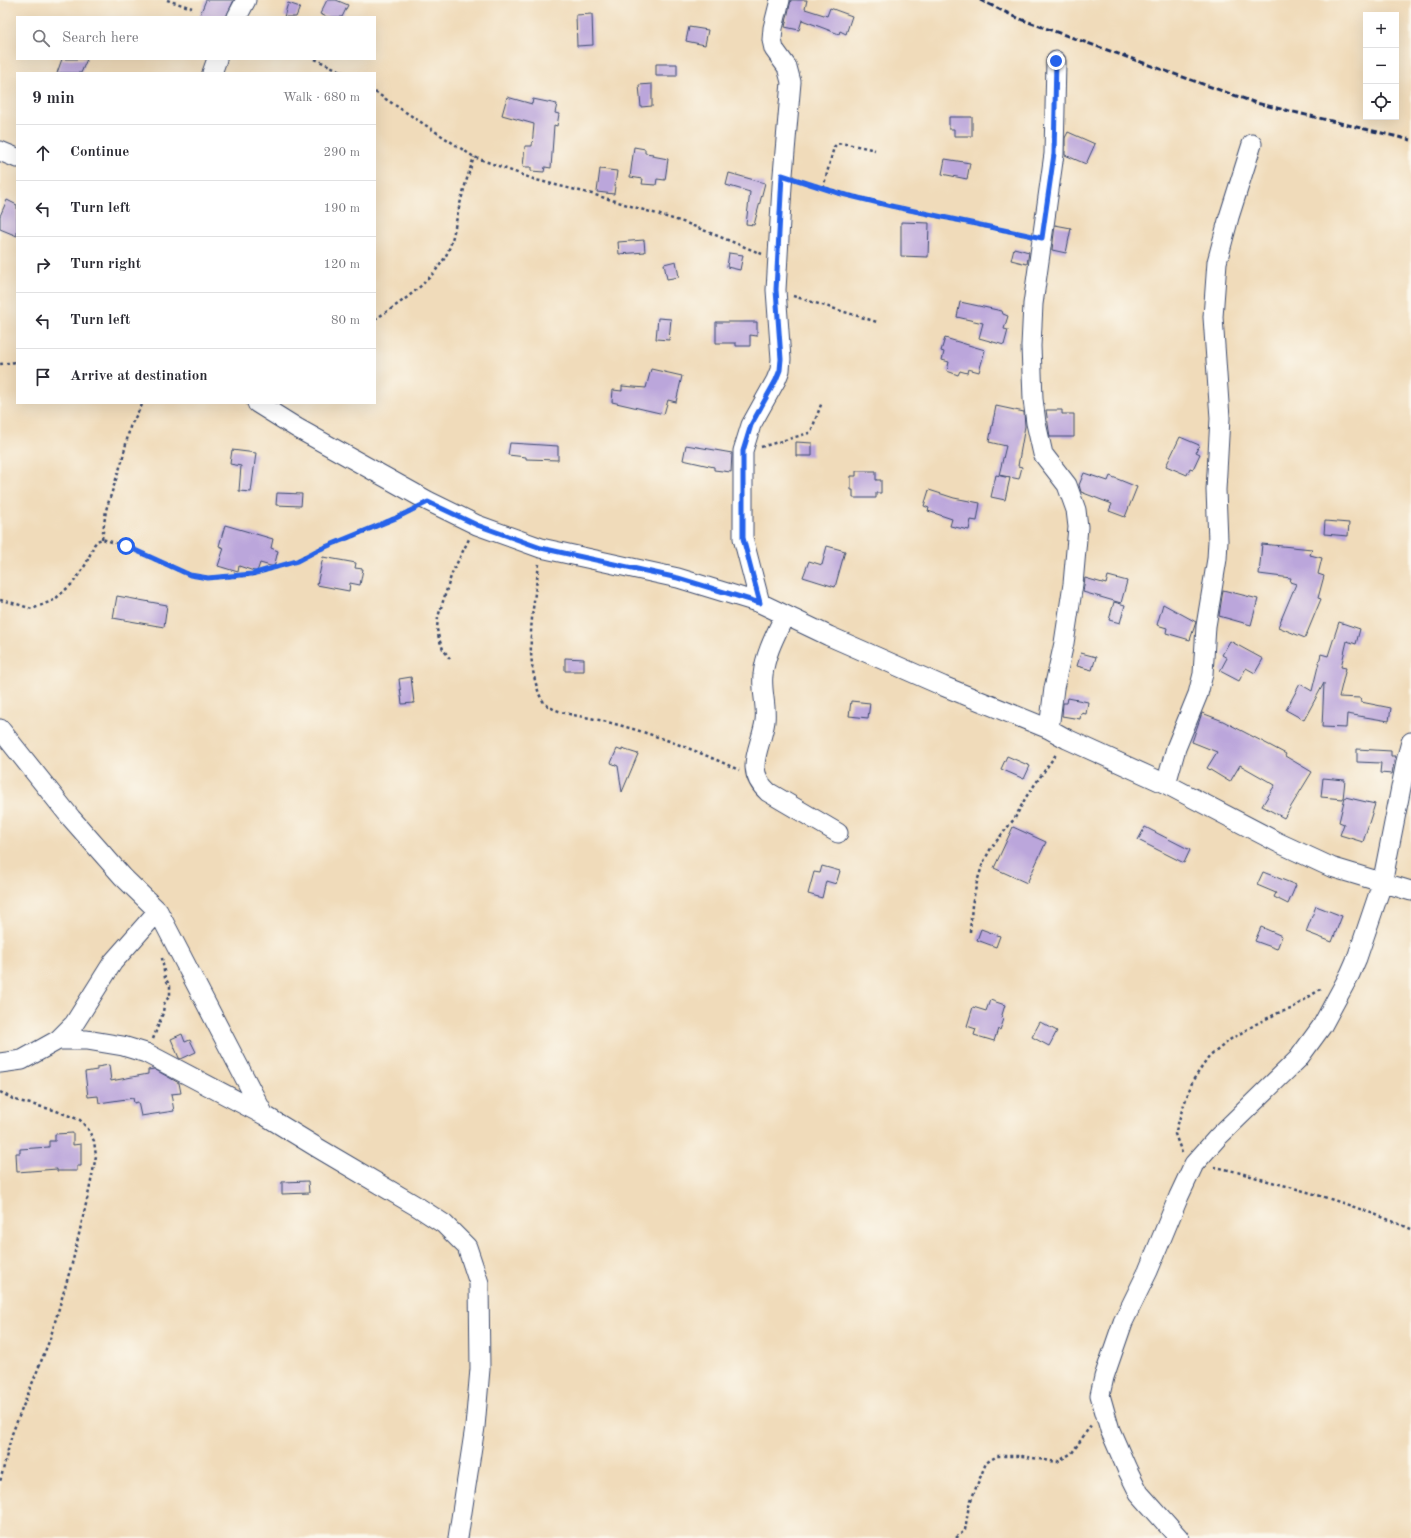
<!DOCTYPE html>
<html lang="en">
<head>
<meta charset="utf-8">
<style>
  body { margin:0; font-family:"Old Standard TT",serif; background:#f7f7f7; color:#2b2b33 }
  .controls { position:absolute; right:12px; top:12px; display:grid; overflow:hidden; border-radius:0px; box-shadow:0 4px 16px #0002 }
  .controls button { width:36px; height:36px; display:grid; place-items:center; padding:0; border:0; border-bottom:1px solid #e1e1e2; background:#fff; color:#2b2b33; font:20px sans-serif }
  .stop { position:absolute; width:12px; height:12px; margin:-9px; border:3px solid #2563eb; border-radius:50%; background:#fff }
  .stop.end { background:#2563eb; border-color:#fff; box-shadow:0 1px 4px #0008 }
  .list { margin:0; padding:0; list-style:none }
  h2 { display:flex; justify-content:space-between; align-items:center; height:52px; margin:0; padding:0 16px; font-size:17px }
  h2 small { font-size:13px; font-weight:400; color:#7c7c81 }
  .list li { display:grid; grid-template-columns:26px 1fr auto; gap:12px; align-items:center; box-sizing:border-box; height:56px; padding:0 16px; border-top:1px solid #e1e1e2 }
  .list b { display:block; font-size:15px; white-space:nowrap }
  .list em { font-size:13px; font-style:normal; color:#7c7c81 }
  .icon { flex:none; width:22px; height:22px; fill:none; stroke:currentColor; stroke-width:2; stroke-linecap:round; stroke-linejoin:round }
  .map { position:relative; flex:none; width:1411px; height:1538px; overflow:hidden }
  .search { position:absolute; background:#fff; box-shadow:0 4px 16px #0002; left:16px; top:16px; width:360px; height:44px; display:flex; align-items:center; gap:10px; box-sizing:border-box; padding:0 14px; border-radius:0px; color:#7c7c81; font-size:15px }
  .panel { position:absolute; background:#fff; box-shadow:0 4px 16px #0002; left:16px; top:72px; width:360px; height:332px; border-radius:0px }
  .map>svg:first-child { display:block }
  .building { fill:#bba6db }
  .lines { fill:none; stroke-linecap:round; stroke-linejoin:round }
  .minor-casing { stroke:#3b496c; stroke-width:21 }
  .path { stroke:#3b496c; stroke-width:2.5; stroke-dasharray:3 3; stroke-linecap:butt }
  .minor { stroke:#fff; stroke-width:19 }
  .rail { stroke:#1b2f5e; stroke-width:3; stroke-dasharray:6 3; stroke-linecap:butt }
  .route { stroke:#2563eb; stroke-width:5 }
</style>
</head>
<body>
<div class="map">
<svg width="1411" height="1538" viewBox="0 0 1411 1538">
  <rect width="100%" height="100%" fill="#fbf7ec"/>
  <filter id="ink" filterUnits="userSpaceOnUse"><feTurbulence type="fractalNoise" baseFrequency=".025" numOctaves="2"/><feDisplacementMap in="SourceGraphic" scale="8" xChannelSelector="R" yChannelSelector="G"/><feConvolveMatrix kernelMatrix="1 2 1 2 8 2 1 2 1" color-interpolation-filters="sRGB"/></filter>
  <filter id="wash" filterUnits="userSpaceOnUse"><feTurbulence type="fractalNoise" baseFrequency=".012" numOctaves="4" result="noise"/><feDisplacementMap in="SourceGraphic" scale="16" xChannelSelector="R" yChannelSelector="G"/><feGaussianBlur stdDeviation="0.9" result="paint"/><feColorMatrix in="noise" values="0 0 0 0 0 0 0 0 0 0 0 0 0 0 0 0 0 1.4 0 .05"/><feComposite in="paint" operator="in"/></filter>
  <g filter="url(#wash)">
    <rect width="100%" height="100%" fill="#f0dbba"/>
    <g id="blocks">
      <path class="building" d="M206 0H234L226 17H199Z
        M327 0H336L348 5 342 17H327L320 14Z
        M791 0H807L805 9 827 16 830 8 852 16 846 34 840 31 839 34 802 20 799 30 785 27Z
        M288 3 300 7 296 17H284Z
        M592 14 593 45 577 46 576 15Z
        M689 27 708 30 705 45 686 41Z
        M62 59H87L81 73H57Z
        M656 64H677V76H656Z
        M652 84V106L641 107 639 85Z
        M507 97 532 104 533 99 557 104 555 113 559 114 557 126 554 125 551 168 545 167 544 172 531 171V167H523L525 146H532L534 124 502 115Z
        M949 117H972V136H954V129H949Z
        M1068 132 1095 144 1086 164 1065 155V138Z
        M634 147 645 149V153L653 154 652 156 668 159 665 180 657 179 656 185 642 184 643 179 630 177Z
        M945 159 970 163 967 179 942 174Z
        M600 169 617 171 614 194 597 192Z
        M729 173 765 183 754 225 746 224 750 192 726 185Z
        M7 200 17 205V236L0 229V216Z
        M901 222 929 223 928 257 901 256Z
        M1055 225 1071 228 1066 253 1052 250Z
        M644 240 645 252 619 254 618 242Z
        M1014 248 1029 252 1027 264 1011 260Z
        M729 253 743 255 740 270 727 267Z
        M676 261 679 277 667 279 664 264Z
        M960 302 1002 311 1003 314 1008 316 1004 329 1008 330 1004 345 979 338 983 323 957 317Z
        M658 318 671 319 669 340 656 339Z
        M716 322H757V336L750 335V346H736V343H716Z
        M945 338 985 350 979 372 968 369 967 373 960 371 958 375 947 371 949 362 942 360 944 352 941 351Z
        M651 369 682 376 676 402 668 400 664 414 612 402 613 390 622 391V386L646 388Z
        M996 406 1024 412 1025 426 1018 466 1022 467 1019 479 999 475 1006 446 989 442Z
        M1046 410H1062V414H1074V437H1050Z
        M1180 437 1199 445 1196 452 1200 454 1193 469 1190 468 1187 475 1166 466Z
        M796 442 812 443V456H796Z
        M510 443 558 446V460L526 459V457L508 455Z
        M686 445 732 453 731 472 714 470V467L683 460Z
        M232 450 256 453 251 492 239 491 241 466 230 464Z
        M856 471H876V480H881V493H876V498H853V490H851V476H856Z
        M1084 473 1108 481 1110 476 1137 487 1125 517 1109 511 1112 504 1081 492 1079 485Z
        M996 475 1010 478 1005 500 991 497Z
        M929 490 954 498 980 503 977 521 971 520 969 530 950 526 952 519 928 511 929 508 924 506Z
        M277 493 302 494 301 506 276 505Z
        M1325 521 1349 523 1348 536 1324 534Z
        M225 525 273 539 271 548 278 551 274 567 260 563 257 572 239 566 238 572 218 566 224 548 219 546Z
        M1262 544 1312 549 1310 555 1322 558 1318 574 1324 576 1318 598 1321 599 1305 638 1278 627 1296 584 1290 582 1291 578 1259 574Z
        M827 546 845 551 835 587 803 577 809 561 822 565Z
        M323 557 356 563 355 568 363 569 360 585 350 583 349 591 317 585Z
        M1108 576 1127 581 1121 603 1083 592 1085 578 1106 584Z
        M1223 590 1258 599 1251 625 1219 616Z
        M117 596 167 605 164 627 113 618Z
        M1114 602 1125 605 1120 623 1109 620Z
        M1163 604 1196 622 1190 640 1166 633 1167 628 1157 625Z
        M1339 622 1360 629 1356 644 1347 641 1341 667 1346 668 1339 697 1360 698 1361 702 1391 708 1389 721 1347 714 1346 728 1322 727 1324 683 1304 720 1286 710 1300 684 1312 691 1321 654 1328 656Z
        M1230 641 1263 659 1255 673 1246 668 1239 681 1220 671 1227 658 1222 655Z
        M1081 653 1096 657 1092 670 1077 666Z
        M565 658 584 659V671H565Z
        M411 677 414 703 402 704 399 679Z
        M1068 698 1088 702 1086 714 1081 713 1080 719 1062 716 1063 703H1067Z
        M851 701 870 703 868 718 849 716Z
        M1202 713 1223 721 1271 746 1286 754 1285 756 1312 772 1284 818 1262 806 1275 785 1240 765 1230 782 1207 768 1217 752 1192 742Z
        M617 749 622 751V749L638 754 622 792 618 766 611 763Z
        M1357 749 1391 751V756H1395L1392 774 1380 773 1381 763 1357 762Z
        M1007 756 1030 766 1024 779 1001 769Z
        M1323 778 1345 780 1343 799 1321 797Z
        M1345 797 1375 804 1363 842 1340 835 1344 824 1339 822Z
        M1013 827 1046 842 1027 883 994 868Z
        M1145 827 1190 850 1184 863 1138 840Z
        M822 866 840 871 836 884 826 881 822 898 808 894 814 872 820 873Z
        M1263 872 1296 885 1288 904 1274 897 1276 893 1257 885Z
        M1316 906 1342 916 1332 942 1306 932Z
        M1261 927 1282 936 1277 949 1255 941Z
        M981 929 1000 936 996 947 977 940Z
        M990 1000 1005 1005 1001 1018 1004 1019 1000 1030 998 1029 994 1041 974 1035 976 1029 967 1026 973 1007 986 1011Z
        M1040 1022 1057 1031 1049 1046 1032 1037Z
        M182 1034 185 1042 190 1040 196 1052 181 1059 179 1058 171 1039Z
        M109 1065 111 1081 148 1074V1070L154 1069 179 1083 181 1093 171 1094 174 1111 141 1116 138 1102 134 1103 133 1098 99 1103 98 1096 88 1097 85 1072 97 1070V1067Z
        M73 1133V1145L81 1144V1166H77V1171H57V1169L17 1172 16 1153H20V1149L49 1147V1141H55V1134Z
        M308 1181 309 1193 282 1194V1182Z"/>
    </g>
  </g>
  <g filter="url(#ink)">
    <use href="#blocks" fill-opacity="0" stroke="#3b496c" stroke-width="1"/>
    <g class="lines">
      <defs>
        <path id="minor" d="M237 17 246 0
          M212 73 217 59
          M0 151 17 158
          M257 403 297 428 428 501 477 525 541 548 678 578 760 603 829 636 943 686 1049 729 1067 739 1166 784 1279 843 1331 867 1411 891
          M760 603 743 538V451L751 425 776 380 780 370 781 359 776 290 782 186 791 82 787 67 774 49 772 40 773 28 780 0
          M785 615C776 634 765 654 763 675 761 690 767 706 765 721 761 749 743 769 768 792L838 833
          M0 729 71 818 123 877 158 911 264 1115
          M1049 729 1054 688 1064 643 1073 584 1078 527 1076 510 1067 485 1043 454 1036 423 1033 399 1031 346 1033 304 1054 154 1056 61
          M1166 784 1176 748 1198 694 1203 674 1206 626 1217 559 1218 541 1216 490 1220 418 1213 317 1217 262 1229 217 1252 144
          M58 1040H87L123 1046 146 1053 264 1115 318 1148 418 1207 444 1224 467 1247 479 1283 480 1369 475 1427 458 1538
          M0 1063 22 1060 58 1040 74 1024 113 962 158 911
          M1179 1538 1139 1493 1127 1469 1110 1430 1100 1395 1104 1377 1123 1322 1148 1271 1179 1196 1194 1164 1218 1137 1298 1059 1322 1026 1350 974 1357 958 1382 884 1407 757 1411 742"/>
      </defs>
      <use href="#minor" class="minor-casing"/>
      <path class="path" d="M167 0 192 8
        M315 59 345 73
        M375 92 474 157 536 180 592 194 686 223 762 254
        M798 180C873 204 950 219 1026 235
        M823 188 834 147 837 144C842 142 867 148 875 150
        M793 296 877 322
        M375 319C400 304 428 284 444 259 454 243 455 222 460 204 464 188 469 172 474 157
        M0 364 17 362
        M761 447 809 433 812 429 822 402
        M102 539 106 510 122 461 130 427 143 403
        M539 564C534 604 525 645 536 684 538 690 539 696 543 701 550 712 578 716 590 718 642 729 691 748 739 770
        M0 600 17 604 32 609 54 600 73 583 86 564 94 545 97 541 102 539 125 546 190 575 208 578 252 575 297 561 318 550 361 533 410 511
        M450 659 443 649 439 639 437 629 438 617 452 573 469 539
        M970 932 972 905 977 882 983 863 991 848 1015 818 1026 797 1057 753
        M153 1039 163 1013 164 1004 170 995V986L165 978 162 958
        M0 1092 15 1100 54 1110 80 1120 88 1129 94 1141 96 1156 89 1191 73 1260 50 1339 12 1434 0 1482
        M1182 1153 1175 1134 1182 1110 1193 1080 1209 1057 1231 1039 1256 1024 1278 1013 1291 1009 1322 988
        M1214 1167C1233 1170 1250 1176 1268 1181 1317 1194 1365 1209 1411 1229
        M956 1538 965 1530 969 1505 986 1463 997 1456H1022L1057 1462 1072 1453 1091 1425"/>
      <use href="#minor" class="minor"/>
      <path class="rail" d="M980 0 1020 19 1256 103 1411 140"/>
    </g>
  </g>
  <g class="lines" filter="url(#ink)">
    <path class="route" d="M126 546 190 575 208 578 252 574 297 561 318 550 396 518 428 502 477 525 541 548 678 578 760 603 743 538V451L751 425 776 380 780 370 781 359 776 290 782 175 838 193 891 206 1042 238 1054 154 1056 61"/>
  </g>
</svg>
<div class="controls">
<button>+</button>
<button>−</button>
<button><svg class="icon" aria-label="locate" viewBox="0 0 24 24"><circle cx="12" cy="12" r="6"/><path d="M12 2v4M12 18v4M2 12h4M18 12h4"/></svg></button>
</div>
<div class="stop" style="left:126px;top:546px"></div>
<div class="stop end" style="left:1056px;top:61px"></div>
<div class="search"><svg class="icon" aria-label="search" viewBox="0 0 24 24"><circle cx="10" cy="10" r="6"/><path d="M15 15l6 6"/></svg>Search here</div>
<section class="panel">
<h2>9 min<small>Walk · 680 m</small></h2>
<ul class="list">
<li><svg class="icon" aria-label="ahead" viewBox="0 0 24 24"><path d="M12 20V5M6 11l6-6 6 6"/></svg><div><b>Continue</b></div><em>290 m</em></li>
<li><svg class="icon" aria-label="left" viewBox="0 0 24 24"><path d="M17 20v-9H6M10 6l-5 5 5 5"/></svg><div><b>Turn left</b></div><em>190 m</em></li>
<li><svg class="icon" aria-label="right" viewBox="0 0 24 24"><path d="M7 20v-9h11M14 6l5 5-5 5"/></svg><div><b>Turn right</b></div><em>120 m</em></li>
<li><svg class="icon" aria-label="left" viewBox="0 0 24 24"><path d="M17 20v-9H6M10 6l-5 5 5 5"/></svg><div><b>Turn left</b></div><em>80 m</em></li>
<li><svg class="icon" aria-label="arrive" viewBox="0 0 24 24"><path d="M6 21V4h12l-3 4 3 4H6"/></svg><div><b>Arrive at destination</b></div></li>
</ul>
</section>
</div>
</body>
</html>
